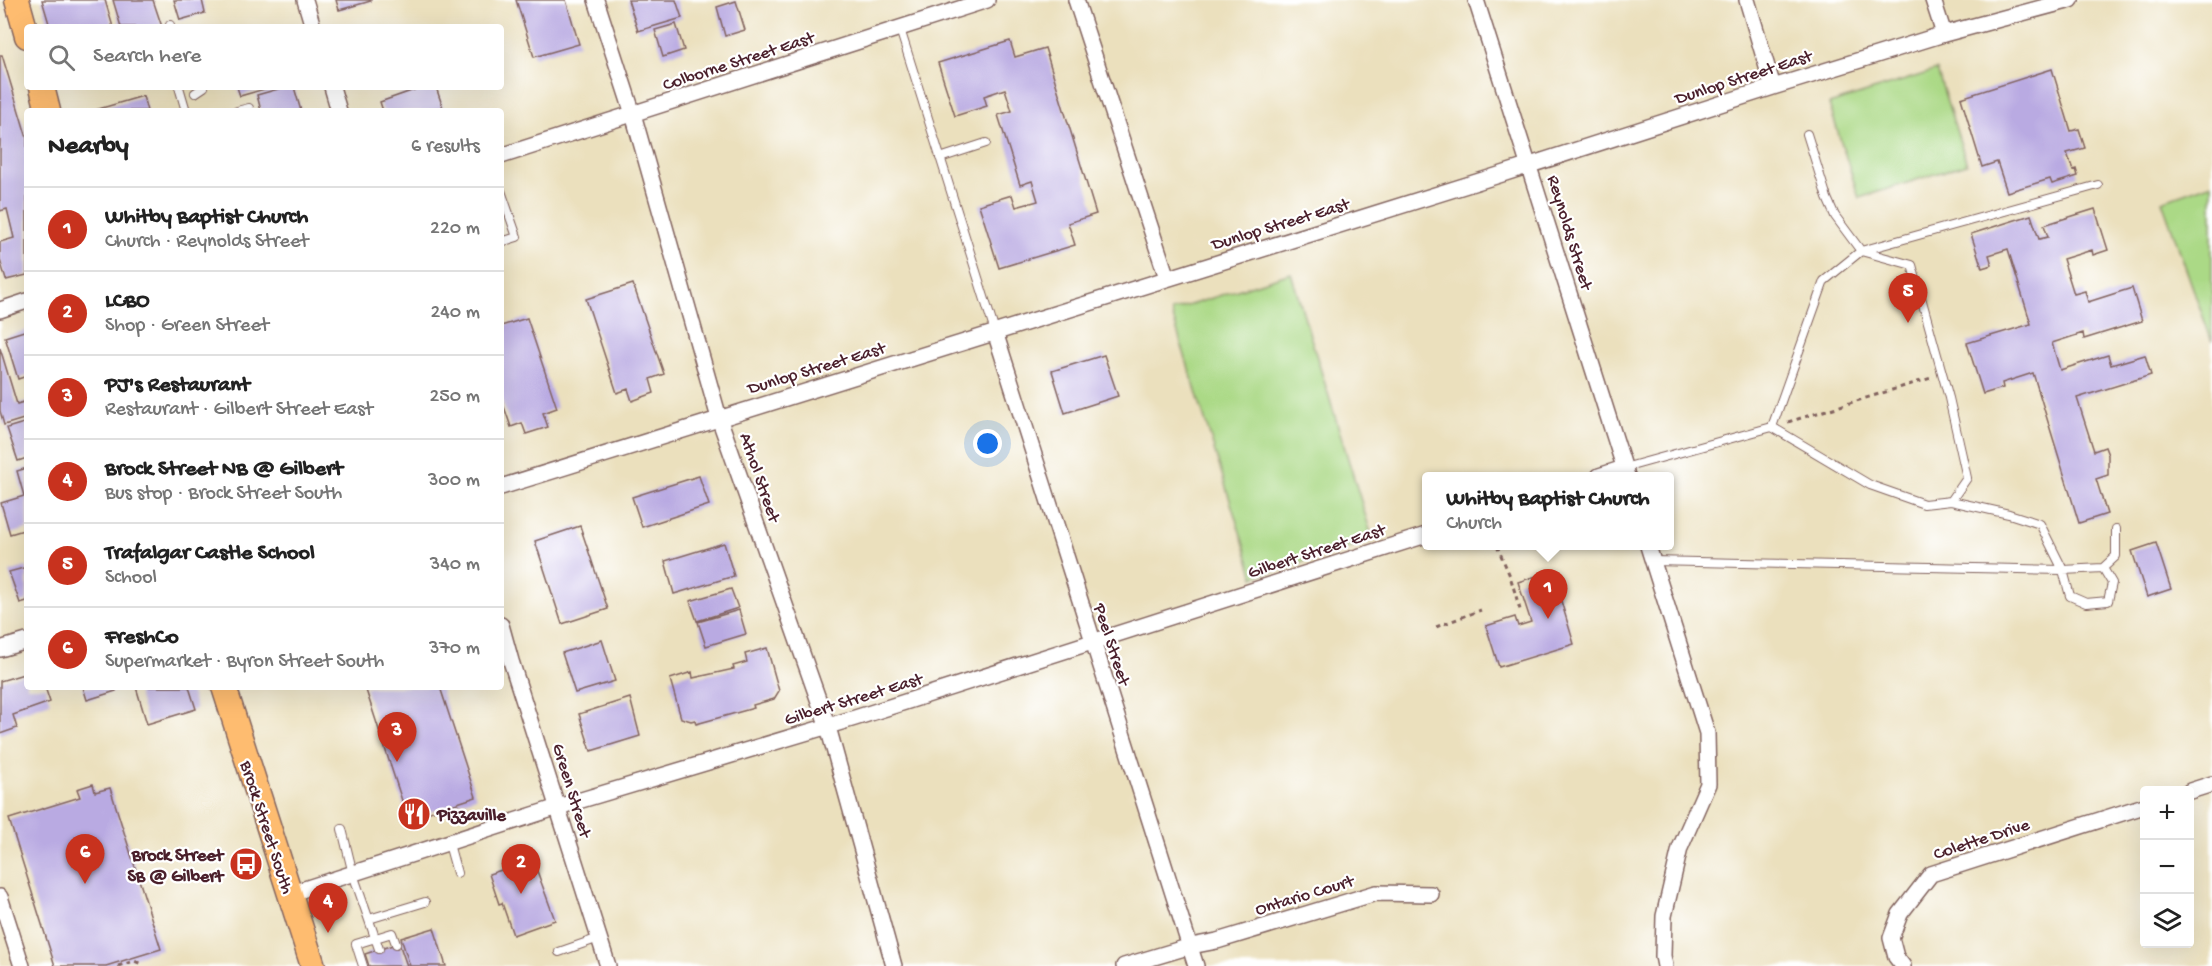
<!DOCTYPE html>
<html lang="en">
<head>
<meta charset="utf-8">
<style>
  body { margin:0; font-family:"Gochi Hand",sans-serif; background:#f6f6f6; color:#222 }
  .controls { position:absolute; right:18px; bottom:18px; display:grid; overflow:hidden; border-radius:6px; box-shadow:0 6px 24px #0002 }
  .controls button { width:54px; height:54px; display:grid; place-items:center; padding:0; border:0; border-bottom:2px solid #e0e0e0; background:#fff; color:#222; font:30px sans-serif }
  .you { position:absolute; left:988px; top:444px; width:21px; height:21px; margin:-15px; border:4px solid #fff; border-radius:50%; background:#1a73e8; box-shadow:0 0 0 9px #1a73e833 }
  .badge { display:grid; place-items:center; width:39px; height:39px; border-radius:50%; background:#c8321e; color:#fff; font-size:20px; font-weight:700 }
  .pin { position:absolute; translate:-50% -50px; filter:drop-shadow(0 2px 3px #0008) }
  .pin::after { content:''; position:absolute; top:32px; width:21px; height:18px; background:inherit; clip-path:polygon(0 0,100% 0,50% 100%) }
  .popup { position:absolute; left:1422px; top:472px; width:252px; height:78px; box-sizing:border-box; display:grid; place-content:center; border-radius:6px; background:#fff; filter:drop-shadow(0 2px 4px #0005); font-size:20px; white-space:nowrap; color:#767676 }
  .popup b { font-size:22px; color:#222 }
  .popup::after { content:''; position:absolute; left:50%; top:100%; margin-left:-12px; border:12px solid transparent; border-top-color:#fff }
  .list { margin:0; padding:0; list-style:none }
  h2 { display:flex; justify-content:space-between; align-items:center; height:78px; margin:0; padding:0 24px; font-size:26px }
  h2 small { font-size:20px; font-weight:400; color:#767676 }
  .list li { display:grid; grid-template-columns:39px 1fr auto; gap:18px; align-items:center; box-sizing:border-box; height:84px; padding:0 24px; border-top:2px solid #e0e0e0 }
  .list b { display:block; font-size:22px; white-space:nowrap }
  .list p { margin:0; font-size:20px; white-space:nowrap; color:#767676 }
  .list em { font-size:20px; font-style:normal; color:#767676 }
  .icon { flex:none; width:33px; height:33px; fill:none; stroke:currentColor; stroke-width:2; stroke-linecap:round; stroke-linejoin:round }
  .map { position:relative; flex:none; width:2212px; height:966px; overflow:hidden }
  .search { position:absolute; background:#fff; box-shadow:0 6px 24px #0002; left:24px; top:24px; width:480px; height:66px; display:flex; align-items:center; gap:15px; box-sizing:border-box; padding:0 21px; border-radius:6px; color:#767676; font-size:22px }
  .panel { position:absolute; background:#fff; box-shadow:0 6px 24px #0002; left:24px; top:108px; width:480px; height:582px; border-radius:6px }
  .map>svg:first-child { display:block }
  .green { fill:#abd986; stroke:#7a7c58; stroke-width:1.5 }
  .building { fill:#b9aae2 }
  .lines { fill:none; stroke-linecap:round; stroke-linejoin:round }
  .service-casing { stroke:#82635e; stroke-width:10 }
  .minor-casing { stroke:#82635e; stroke-width:18 }
  .primary-casing { stroke:#82635e; stroke-width:27 }
  .path { stroke:#82635e; stroke-width:3; stroke-dasharray:4.5 4.5; stroke-linecap:butt }
  .service { stroke:#fff; stroke-width:8 }
  .minor { stroke:#fff; stroke-width:15 }
  .primary { stroke:#febc70; stroke-width:24 }
  .labels { text-anchor:middle; stroke-width:4.5; stroke-linejoin:round; paint-order:stroke }
  .street-label { font-size:18px; fill:#4a1f2b; stroke:#fff }
  .poi-label { font-size:18px; font-weight:bold; fill:#4a1f2b; stroke:#fff; text-anchor:start }
</style>
</head>
<body>
<div class="map">
<svg width="2212" height="966" viewBox="0 0 2212 966">
  <rect width="100%" height="100%" fill="#fff"/>
  <filter id="ink" filterUnits="userSpaceOnUse"><feTurbulence type="fractalNoise" baseFrequency=".0167" numOctaves="2"/><feDisplacementMap in="SourceGraphic" scale="12" xChannelSelector="R" yChannelSelector="G"/><feConvolveMatrix kernelMatrix="1 2 1 2 8 2 1 2 1" color-interpolation-filters="sRGB"/></filter>
  <filter id="wash" filterUnits="userSpaceOnUse"><feTurbulence type="fractalNoise" baseFrequency=".008" numOctaves="4" result="noise"/><feDisplacementMap in="SourceGraphic" scale="24" xChannelSelector="R" yChannelSelector="G"/><feGaussianBlur stdDeviation="1.35" result="paint"/><feColorMatrix in="noise" values="0 0 0 0 0 0 0 0 0 0 0 0 0 0 0 0 0 1.4 0 .05"/><feComposite in="paint" operator="in"/></filter>
  <g filter="url(#wash)">
    <rect width="100%" height="100%" fill="#ebe0bd"/>
    <path class="green" d="M1937 70 1967 164 1859 198 1829 104Z
      M2212 183V342L2162 201Z
      M1291 273 1373 540 1254 577 1171 311Z"/>
    <g id="blocks">
      <path class="building" d="M42 0H105L113 27H50Z
        M113 0H153L162 27H121Z
        M174 0H202L205 13 180 20Z
        M336 0H371V1L339 10Z
        M516 0H566L579 44 534 57Z
        M628 0H676L682 18 638 31Z
        M736 1 745 30 725 36 717 7Z
        M676 24 684 50 663 57 655 30Z
        M1010 41 1015 57 1045 48 1096 214 1068 223 1075 245 999 268 979 205 1012 195 1016 207 1038 201 1032 181 1020 185 998 115 1012 111 1005 89 984 96 987 106 955 116 938 63Z
        M0 55H2L27 138V275L6 280 0 260V242L14 238 7 209 0 211Z
        M2052 69 2071 131 2079 129 2085 148 2067 153 2073 170 2076 169 2078 176 2052 184 2050 179 2007 192 1997 162 1982 167 1961 98Z
        M237 87H268V88L240 96Z
        M285 87H294L301 111H261L257 95Z
        M412 87H436L444 111H383L380 102 414 90Z
        M143 96 147 111H95V110Z
        M2095 209 2108 250 2093 255 2092 250 2063 259 2074 294 2085 291 2088 302 2132 288 2142 321 2084 339 2083 333 2052 343 2060 370 2108 355 2111 365 2145 355 2151 375 2077 398 2094 451 2105 447 2108 455V475L2096 479 2107 514 2079 523 2033 373 2002 383 2003 388 1983 394 1967 343 2031 324 2008 249 1989 255 1992 265 1982 268 1971 234 2031 215 2039 239 2048 237 2044 225Z
        M633 284 664 374 650 379 654 393 632 401 628 389 617 393 586 299Z
        M527 318 557 408 543 413 548 427 526 434 522 423 511 427 501 398V326Z
        M27 330V376L18 379 5 337Z
        M0 348 17 404 27 401V418L4 425 0 411Z
        M1104 355 1118 396 1065 413 1052 371Z
        M27 422V458L18 461 7 428Z
        M27 468V529L10 534 1 503 24 496 17 471Z
        M699 476 709 505 642 527 632 497Z
        M580 526 608 609 562 624 535 541Z
        M724 543 734 576 674 594 665 561Z
        M2156 543 2171 589 2147 597 2132 551Z
        M27 567V601L20 603 9 572Z
        M1552 571 1574 644 1499 667 1486 626 1515 617 1518 626 1531 622 1518 582Z
        M731 589 738 608 697 621 690 601Z
        M739 610 746 634 706 646 698 622Z
        M602 640 615 681 575 693 562 653Z
        M767 648 779 691 774 699 753 705 754 708 696 724 695 720 691 721 681 718 670 679 692 672 693 678 734 669 733 666 747 662 745 654Z
        M27 673V687H45L50 702 13 715 17 728 0 734V681Z
        M83 687H115L116 691 87 700Z
        M136 687H189L196 709 147 724Z
        M365 687H440L476 797 408 819Z
        M630 698 640 736 591 751 579 714Z
        M93 784 95 792 110 788 161 949 106 966H55L9 819 80 797 77 789Z
        M533 860 555 920 513 935 502 903 499 904 489 874Z
        M434 928 446 966H410L401 938Z
        M399 943 407 966H369L365 954Z"/>
    </g>
  </g>
  <g filter="url(#ink)">
    <use href="#blocks" fill-opacity="0" stroke="#82635e" stroke-width="1.5"/>
    <g class="lines">
      <defs>
        <path id="service" d="M170 27V25
          M900 29 995 332
          M179 87 186 111
          M195 93 204 87
          M237 111 249 108
          M1807 134 1827 198 1835 216 1861 251 2098 185
          M940 158 986 143
          M501 191 517 237 501 242
          M1624 468 1772 427 1870 485 1924 504 1951 501 1967 478 1949 398 1912 265 1861 251 1824 281 1772 427
          M1951 501 2009 514 2040 524 2063 570 2070 596 2086 603 2108 601 2112 583 2103 568
          M1653 561 2063 570 2103 568 2116 556V529
          M342 829 353 874 379 949
          M449 844 457 873
          M369 919 425 902
          M559 952 599 938
          M363 966 356 944 392 933 396 944"/>
        <path id="minor" d="M305 0 313 27
          M596 0 633 114 719 418 828 727 894 966
          M1076 0 1167 278
          M1476 0 1627 476
          M1747 0 1773 87
          M1933 0 1944 34
          M332 87 339 111
          M501 156 987 0
          M0 310 27 301
          M995 332 1196 966
          M1599 476 1624 468
          M501 487 1499 175 1773 87 1944 34 2071 0
          M1648 546 1707 733 1708 784 1680 848 1664 916 1663 956 1665 966
          M501 625 511 661 608 966
          M0 649 27 641
          M2190 791 2212 784
          M289 894 558 807 855 718 1426 535
          M0 897 22 966
          M1124 966 1191 946 1217 941 1376 893 1431 894
          M1903 966 1896 957 1891 938 1900 914 1931 874 2144 806"/>
        <path id="primary" d="M17 0 27 36
          M42 87 48 111
          M224 687 313 966"/>
      </defs>
      <use href="#service" class="service-casing"/>
      <use href="#minor" class="minor-casing"/>
      <use href="#primary" class="primary-casing"/>
      <path class="path" d="M1788 422 1931 378
        M1497 546 1510 576 1521 613
        M1436 627 1481 610
        M118 966 134 961 142 964"/>
      <use href="#service" class="service"/>
      <use href="#minor" class="minor"/>
      <use href="#primary" class="primary"/>
    </g>
  </g>
  <defs>
    <symbol id="restaurant-disc" viewBox="-11 -11 22 22"><circle r="9.5" fill="#c8321e" stroke="#fff"/><path d="M-5-6h1v4h1v-4h1v4h1v-4h1v5L-1.5 .5V6h-2V.5L-5-1ZM5-6V6H3V1.5H1.5Q1.5-4 5-6Z" fill="#fff"/></symbol>
    <symbol id="bus-disc" viewBox="-11 -11 22 22"><circle r="9.5" fill="#c8321e" stroke="#fff"/><path d="M-5-6H5V4H4V6H2V4H-2V6H-4V4H-5ZM-3.5-4V0h7V-4ZM-3.5 1.2v1.5H-2V1.2ZM2 1.2v1.5H3.5V1.2Z" fill="#fff"/></symbol>
  </defs>
  <g fill-rule="evenodd">
    <use href="#restaurant-disc" x="395" y="795" width="38" height="38"/>
    <use href="#bus-disc" x="227" y="845" width="38" height="38"/>
  </g>
  <g class="labels">
    <g class="street-label">
      <text transform="translate(738 60) rotate(-18)" y="6">Colborne Street East</text>
      <text transform="translate(1743 76) rotate(-18)" y="6">Dunlop Street East</text>
      <text transform="translate(1280 223) rotate(-17)" y="6">Dunlop Street East</text>
      <text transform="translate(1571 232) rotate(73)" y="6">Reynolds Street</text>
      <text transform="translate(816 367) rotate(-17)" y="6">Dunlop Street East</text>
      <text transform="translate(761 477) rotate(71)" y="6">Athol Street</text>
      <text transform="translate(1316 550) rotate(-18)" y="6">Gilbert Street East</text>
      <text transform="translate(1113 644) rotate(72)" y="6">Peel Street</text>
      <text transform="translate(853 698) rotate(-17)" y="6">Gilbert Street East</text>
      <text transform="translate(573 790) rotate(73)" y="6">Green Street</text>
      <text transform="translate(268 827) rotate(72)" y="6">Brock Street South</text>
      <text transform="translate(1981 838) rotate(-18)" y="6">Colette Drive</text>
      <text transform="translate(1304 894) rotate(-17)" y="6">Ontario Court</text>
    </g>
    <g class="poi-label">
      <text x="437" y="820">Pizzaville</text>
      <text x="223" y="860" text-anchor="end">Brock Street<tspan x="223" dy="21">SB @ Gilbert</tspan></text>
    </g>
  </g>
</svg>
<div class="controls">
<button>+</button>
<button>−</button>
<button><svg class="icon" aria-label="layers" viewBox="0 0 24 24"><path d="M12 4l9 5-9 5-9-5zM3 14l9 5 9-5"/></svg></button>
</div>
<div class="you"></div>
<div class="pin badge" style="left:1548px;top:619px">1</div>
<div class="popup"><b>Whitby Baptist Church</b>Church</div>
<div class="pin badge" style="left:521px;top:894px">2</div>
<div class="pin badge" style="left:397px;top:762px">3</div>
<div class="pin badge" style="left:328px;top:933px">4</div>
<div class="pin badge" style="left:1908px;top:323px">5</div>
<div class="pin badge" style="left:85px;top:884px">6</div>
<div class="search"><svg class="icon" aria-label="search" viewBox="0 0 24 24"><circle cx="10" cy="10" r="6"/><path d="M15 15l6 6"/></svg>Search here</div>
<section class="panel">
<h2>Nearby<small>6 results</small></h2>
<ul class="list">
<li><span class="badge">1</span><div><b>Whitby Baptist Church</b><p>Church · Reynolds Street</p></div><em>220 m</em></li>
<li><span class="badge">2</span><div><b>LCBO</b><p>Shop · Green Street</p></div><em>240 m</em></li>
<li><span class="badge">3</span><div><b>PJ's Restaurant</b><p>Restaurant · Gilbert Street East</p></div><em>250 m</em></li>
<li><span class="badge">4</span><div><b>Brock Street NB @ Gilbert</b><p>Bus stop · Brock Street South</p></div><em>300 m</em></li>
<li><span class="badge">5</span><div><b>Trafalgar Castle School</b><p>School</p></div><em>340 m</em></li>
<li><span class="badge">6</span><div><b>FreshCo</b><p>Supermarket · Byron Street South</p></div><em>370 m</em></li>
</ul>
</section>
</div>
</body>
</html>
